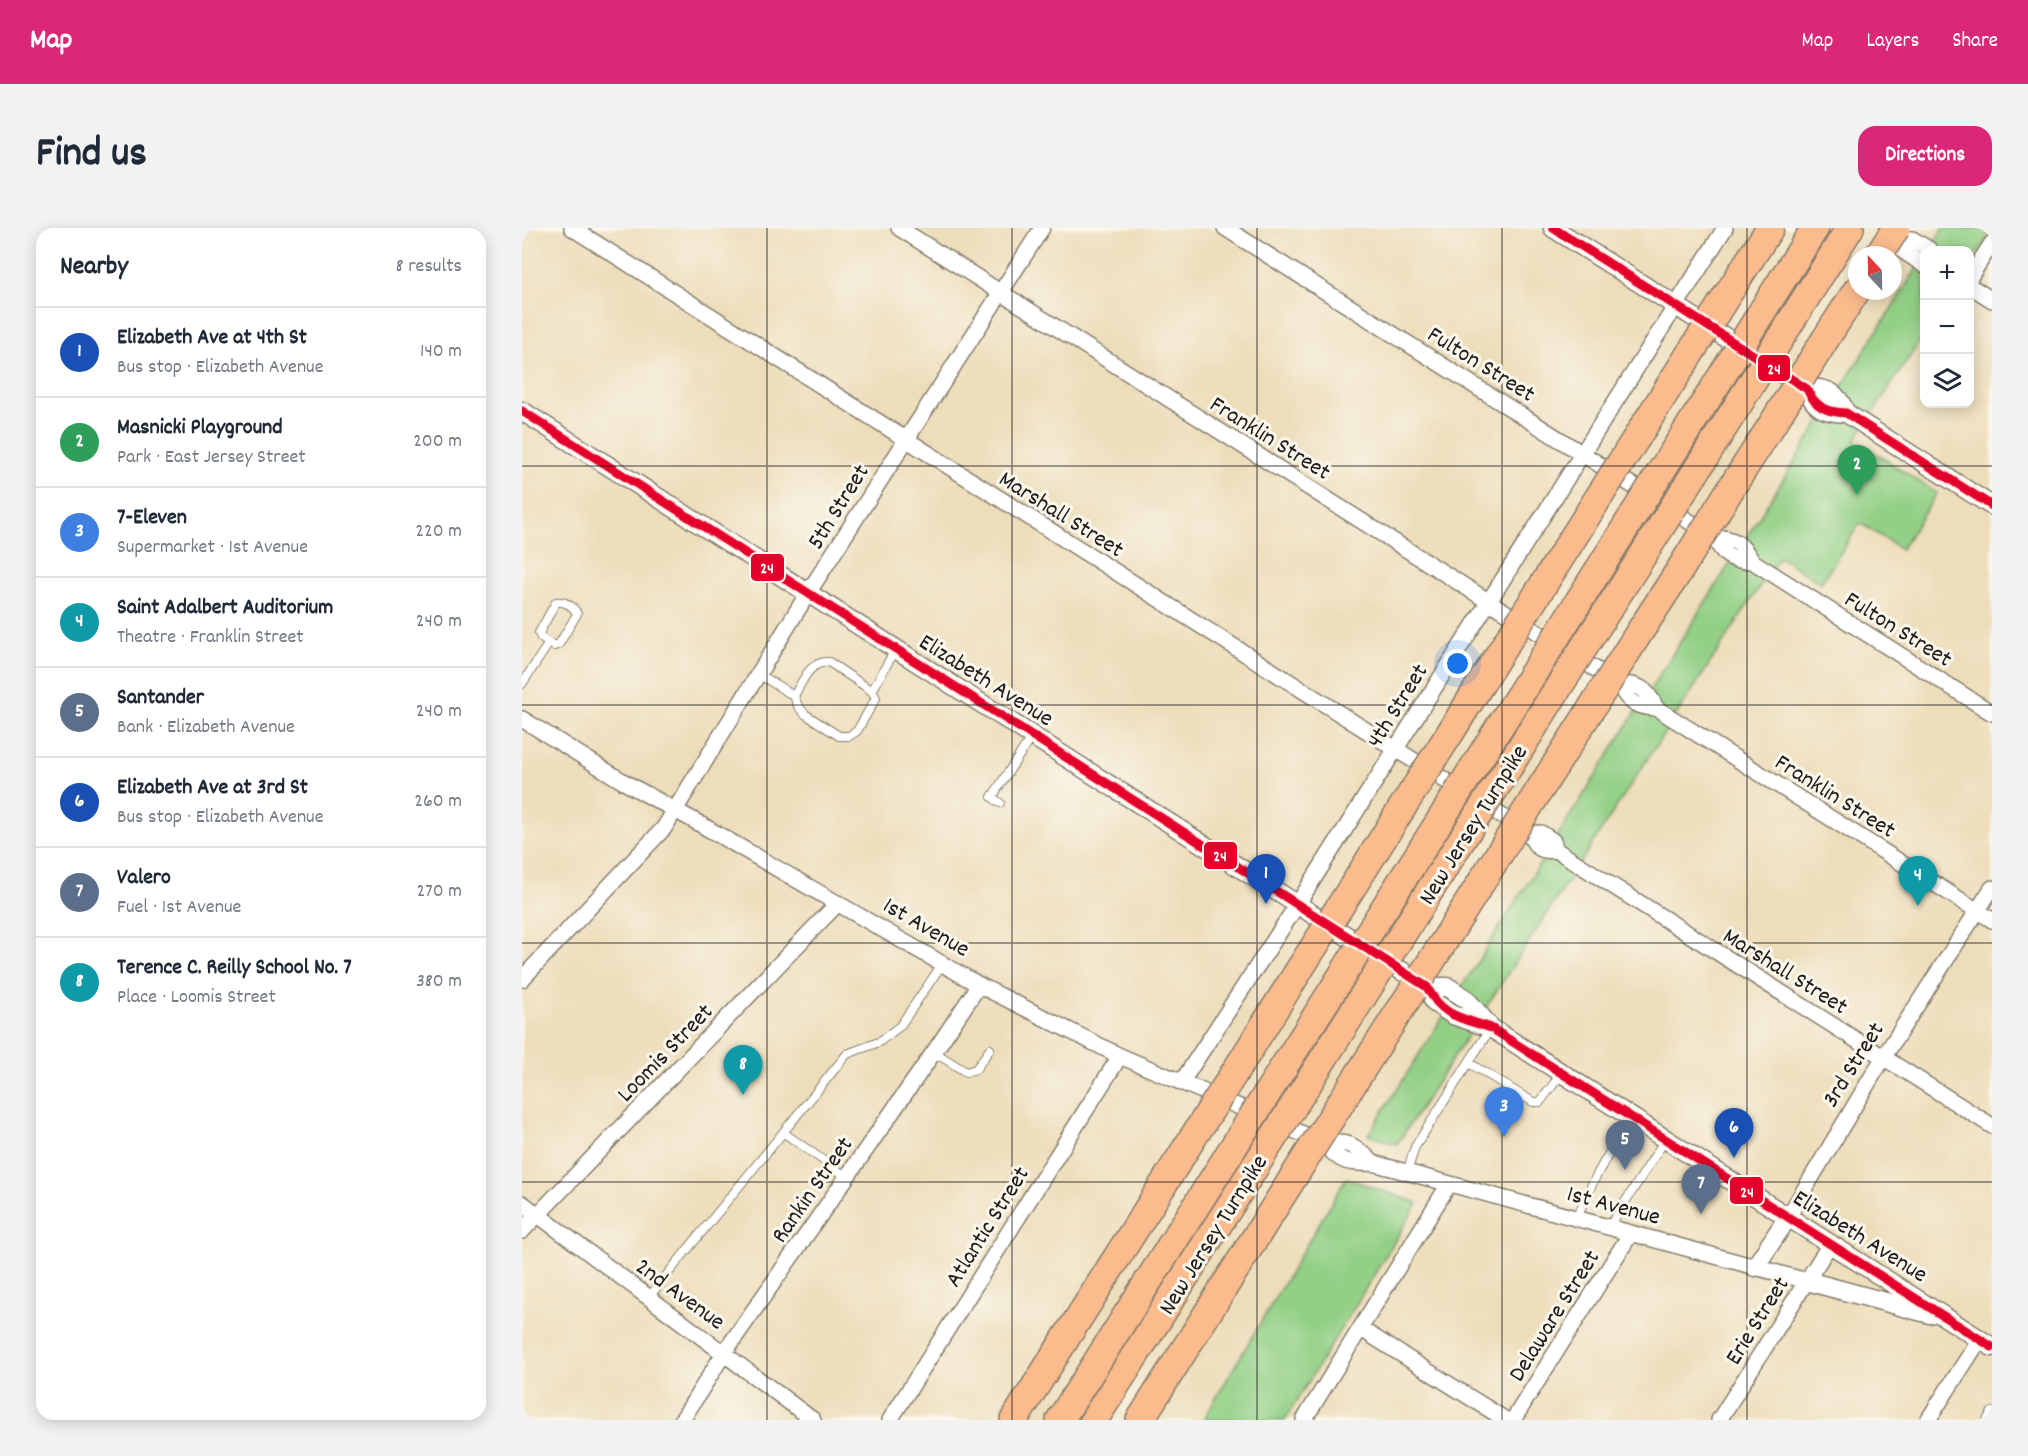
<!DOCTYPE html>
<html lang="en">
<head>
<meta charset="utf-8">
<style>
  body { margin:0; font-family:Dekko,sans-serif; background:#f2f2f3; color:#1f2937 }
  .controls { position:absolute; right:18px; top:18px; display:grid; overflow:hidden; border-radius:12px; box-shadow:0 3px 15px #0003 }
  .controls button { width:54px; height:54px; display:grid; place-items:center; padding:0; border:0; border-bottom:2px solid #e0e1e3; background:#fff; color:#1f2937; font:30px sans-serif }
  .compass { position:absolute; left:1326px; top:18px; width:54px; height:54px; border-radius:50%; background:#fff; box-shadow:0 3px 15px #0003; rotate:338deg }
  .you { position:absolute; left:936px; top:436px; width:21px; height:21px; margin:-15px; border:4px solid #fff; border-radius:50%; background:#1a73e8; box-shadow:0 0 0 9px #1a73e833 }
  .badge { display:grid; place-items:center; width:39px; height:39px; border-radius:50%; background:#db2777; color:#fff; font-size:20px; font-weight:700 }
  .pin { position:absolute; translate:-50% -50px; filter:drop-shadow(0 2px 3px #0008) }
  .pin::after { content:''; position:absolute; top:32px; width:21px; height:18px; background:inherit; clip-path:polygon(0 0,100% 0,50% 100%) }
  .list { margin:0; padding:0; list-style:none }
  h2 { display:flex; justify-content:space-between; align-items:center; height:78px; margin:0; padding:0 24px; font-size:26px }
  h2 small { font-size:20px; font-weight:400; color:#747a83 }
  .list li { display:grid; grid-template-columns:39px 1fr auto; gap:18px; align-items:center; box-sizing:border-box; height:90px; padding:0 24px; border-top:2px solid #e0e1e3 }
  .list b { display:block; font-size:22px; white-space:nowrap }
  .list p { margin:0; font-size:20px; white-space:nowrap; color:#747a83 }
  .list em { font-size:20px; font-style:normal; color:#747a83 }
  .icon { flex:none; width:33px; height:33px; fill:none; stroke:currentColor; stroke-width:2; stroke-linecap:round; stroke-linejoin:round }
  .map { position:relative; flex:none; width:1470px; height:1192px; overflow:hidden; border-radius:18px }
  header { display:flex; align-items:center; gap:36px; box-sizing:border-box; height:84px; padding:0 30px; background:#db2777; color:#fff }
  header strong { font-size:28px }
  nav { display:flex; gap:33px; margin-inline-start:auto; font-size:21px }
  .intro { display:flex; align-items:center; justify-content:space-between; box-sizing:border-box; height:144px; padding:0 36px }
  h1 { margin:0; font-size:42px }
  .button { padding:15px 27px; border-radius:18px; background:#db2777; color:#fff; font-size:21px; font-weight:700 }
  main { display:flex; gap:36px; padding:0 36px }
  aside { flex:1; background:#fff; border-radius:18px; box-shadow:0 3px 15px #0003 }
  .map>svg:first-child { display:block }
  .green { fill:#93d086; stroke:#587651; stroke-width:1.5 }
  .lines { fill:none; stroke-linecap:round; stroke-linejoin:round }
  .service-casing { stroke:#847c6b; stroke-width:10 }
  .minor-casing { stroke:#847c6b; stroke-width:18 }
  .tertiary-casing { stroke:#847c6b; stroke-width:21 }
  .motorway-casing { stroke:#847c6b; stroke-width:30 }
  .service { stroke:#fff; stroke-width:8 }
  .minor { stroke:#fff; stroke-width:15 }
  .tertiary { stroke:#fff; stroke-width:18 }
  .motorway { stroke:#fbbb8d; stroke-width:27 }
  .motorway-bridge-casing { stroke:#847c6b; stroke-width:30; stroke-linecap:butt }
  .motorway-bridge { stroke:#fbbb8d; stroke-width:27 }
  .bus-1-casing { stroke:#fbf7ec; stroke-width:14 }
  .bus-1 { stroke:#e4002b; stroke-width:9 }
  .grid { fill:none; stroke:#1c1c1c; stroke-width:1.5; stroke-opacity:0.55 }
  .labels { text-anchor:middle; stroke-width:6; stroke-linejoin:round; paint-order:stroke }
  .street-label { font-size:24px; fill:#1c1c1c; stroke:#fbf7ec }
  .line-badge { stroke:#fbf7ec; stroke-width:2 }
  .badge-label { font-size:16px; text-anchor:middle; font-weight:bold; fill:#fff }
</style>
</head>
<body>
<header>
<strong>Map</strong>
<nav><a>Map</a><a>Layers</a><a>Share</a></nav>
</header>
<div class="intro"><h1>Find us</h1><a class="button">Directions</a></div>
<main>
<aside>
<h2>Nearby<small>8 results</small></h2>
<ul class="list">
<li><span class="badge" style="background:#1a4fb4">1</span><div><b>Elizabeth Ave at 4th St</b><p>Bus stop · Elizabeth Avenue</p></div><em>140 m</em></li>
<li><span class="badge" style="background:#2e9e5b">2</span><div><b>Masnicki Playground</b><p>Park · East Jersey Street</p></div><em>200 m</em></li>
<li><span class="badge" style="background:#3f7fe0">3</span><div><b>7-Eleven</b><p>Supermarket · 1st Avenue</p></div><em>220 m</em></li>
<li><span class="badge" style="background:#0f9aa8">4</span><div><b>Saint Adalbert Auditorium</b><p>Theatre · Franklin Street</p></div><em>240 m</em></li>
<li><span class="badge" style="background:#5c6f8a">5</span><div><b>Santander</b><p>Bank · Elizabeth Avenue</p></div><em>240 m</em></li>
<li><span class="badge" style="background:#1a4fb4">6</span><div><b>Elizabeth Ave at 3rd St</b><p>Bus stop · Elizabeth Avenue</p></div><em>260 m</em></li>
<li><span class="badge" style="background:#5c6f8a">7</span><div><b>Valero</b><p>Fuel · 1st Avenue</p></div><em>270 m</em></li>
<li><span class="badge" style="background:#0f9aa8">8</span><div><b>Terence C. Reilly School No. 7</b><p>Place · Loomis Street</p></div><em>380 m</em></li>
</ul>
</aside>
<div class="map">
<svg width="1470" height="1192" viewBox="0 0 1470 1192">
  <rect width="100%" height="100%" fill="#fbf7ec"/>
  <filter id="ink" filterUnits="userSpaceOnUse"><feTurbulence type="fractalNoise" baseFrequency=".0167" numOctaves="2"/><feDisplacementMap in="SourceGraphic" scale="12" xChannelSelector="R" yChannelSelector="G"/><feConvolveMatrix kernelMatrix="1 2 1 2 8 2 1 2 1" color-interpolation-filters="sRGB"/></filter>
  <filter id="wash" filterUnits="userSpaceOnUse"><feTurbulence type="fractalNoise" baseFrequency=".008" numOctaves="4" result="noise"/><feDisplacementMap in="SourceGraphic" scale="24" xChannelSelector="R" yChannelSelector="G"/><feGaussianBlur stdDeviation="1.35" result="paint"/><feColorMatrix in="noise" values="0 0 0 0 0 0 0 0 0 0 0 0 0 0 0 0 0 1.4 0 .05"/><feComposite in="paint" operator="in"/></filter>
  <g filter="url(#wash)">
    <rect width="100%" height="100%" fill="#edddba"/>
    <path class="green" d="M1421 0H1470V1L1448 37V22H1407Z
      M1402 29V107L1333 212 1415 265 1379 321 1338 295 1299 355 1257 329 875 916 846 907Z
      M824 950 896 975 763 1192H681Z"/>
  </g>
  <g filter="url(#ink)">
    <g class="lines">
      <defs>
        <path id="service" d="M34 374C43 373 52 378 55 386L37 416 32 418 19 410 17 405Z
          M237 446 272 468C281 453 287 433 307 434L350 463 354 470 335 503 327 508H317L283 486 276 478 272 468
          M0 456 27 415
          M350 463 373 422
          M478 575 470 569 510 508
          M412 824 444 844 454 841 468 821
          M947 835 1011 874H1018L1040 845
          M262 905 325 949
          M885 944 893 919 968 801
          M1055 990C1069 954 1087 923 1109 891
          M1087 999 1143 912
          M126 1070 325 826 357 814 378 798 421 735
          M1465 1192 1470 1184"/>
        <path id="minor" d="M50 0 1008 606 1019 605 1031 613 1034 622 1470 898
          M377 0 1097 456C1106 475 1114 479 1134 480L1470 692
          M703 0 1192 309C1213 310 1220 316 1230 333L1470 485
          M1366 4 1376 11H1390L1408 22
          M1376 11 1381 23 1402 37
          M1448 49 1470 15
          M1448 58 1470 72
          M1192 309C1202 329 1209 333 1230 333
          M1097 456C1118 456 1125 461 1134 480
          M0 491 102 554 171 592 457 757 598 828 802 915C828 914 832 916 851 935
          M1008 606C1013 620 1020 624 1034 622
          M0 751 142 600 286 365 520 0
          M659 855 775 677 1203 0
          M802 915C818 935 826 936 851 935L1285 1053
          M0 975 291 1192
          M1266 989 1361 830 1470 660
          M0 1003 316 675
          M839 1101 984 1192
          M160 1192 202 1125 412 824 457 757
          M368 1192 598 828
          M782 1192 927 956
          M991 1192 1109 1005
          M1197 1192 1308 1016
          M1406 1192 1458 1111"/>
        <path id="tertiary" d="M1031 0 1285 161C1293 181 1303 184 1324 185L1470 278
          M1285 161C1306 159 1315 165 1324 185
          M0 183 905 759 913 775 931 787 969 800 1470 1119
          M905 759H926L944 771 968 799
          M1233 1039 1266 989
          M1285 1053 1408 1086"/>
        <path id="motorway" d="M1209 61 1248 0
          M1241 82 1293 0
          M1266 98 1328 0
          M1299 118 1335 62
          M1115 209 1162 135
          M1148 229 1194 157
          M1173 245 1219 172
          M1206 265 1253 192
          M1023 354 1068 283
          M1055 376 1100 305
          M1080 391 1126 319
          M1113 411 1159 340
          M930 502 974 431
          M962 523 1007 452
          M988 537 1031 468
          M1020 558 1064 489
          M838 647 880 580
          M870 668 912 602
          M895 683 937 616
          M928 704 970 637
          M725 825 779 739
          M761 840 812 760
          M788 852 836 776
          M823 868 869 796
          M492 1192 670 911
          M538 1192 707 926
          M572 1192 734 937
          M618 1192 769 953"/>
      </defs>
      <use href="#service" class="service-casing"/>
      <use href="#minor" class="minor-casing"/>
      <use href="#tertiary" class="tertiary-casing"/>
      <use href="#motorway" class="motorway-casing"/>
      <use href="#service" class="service"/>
      <use href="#minor" class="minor"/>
      <use href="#tertiary" class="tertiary"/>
      <use href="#motorway" class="motorway"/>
      <defs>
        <path id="motorway-bridge" d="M1357 27 1374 0
          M1162 135 1209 61
          M1194 157 1241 82
          M1219 172 1266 98
          M1253 192 1299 118
          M1068 283 1115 209
          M1100 305 1148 229
          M1126 319 1173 245
          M1159 340 1206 265
          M974 431 1023 354
          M1007 452 1055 376
          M1031 468 1080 391
          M1064 489 1113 411
          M880 580 930 502
          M912 602 962 523
          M937 616 988 537
          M970 637 1020 558
          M779 739 838 647
          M812 760 870 668
          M836 776 895 683
          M869 796 928 704
          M670 911 725 825
          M707 926 761 840
          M734 937 788 852
          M769 953 823 868"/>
      </defs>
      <use href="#motorway-bridge" class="motorway-bridge-casing"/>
      <use href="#motorway-bridge" class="motorway-bridge"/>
      <defs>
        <path id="bus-1" d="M1031 0 1285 161C1293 179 1305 184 1324 185L1470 278
          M0 183 905 759C920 789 940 790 969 800L1470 1119"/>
      </defs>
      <use href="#bus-1" class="bus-1-casing"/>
      <use href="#bus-1" class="bus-1"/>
    </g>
  </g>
  <path class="grid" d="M245 0V1192M490 0V1192M735 0V1192M980 0V1192M1225 0V1192M0 238H1470M0 477H1470M0 715H1470M0 954H1470"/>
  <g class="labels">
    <g class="street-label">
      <text transform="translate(960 135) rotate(32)" y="8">Fulton Street</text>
      <text transform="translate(749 209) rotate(32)" y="8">Franklin Street</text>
      <text transform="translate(315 278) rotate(-58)" y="8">5th Street</text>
      <text transform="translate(540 285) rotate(32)" y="8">Marshall Street</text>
      <text transform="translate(1377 400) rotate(32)" y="8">Fulton Street</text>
      <text transform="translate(465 451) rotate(32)" y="8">Elizabeth Avenue</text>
      <text transform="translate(874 477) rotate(-58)" y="8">4th Street</text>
      <text transform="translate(1314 567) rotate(32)" y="8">Franklin Street</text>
      <text transform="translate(950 596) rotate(-58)" y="8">New Jersey Turnpike</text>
      <text transform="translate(405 698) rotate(30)" y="8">1st Avenue</text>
      <text transform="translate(1264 742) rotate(32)" y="8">Marshall Street</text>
      <text transform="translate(142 824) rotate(-46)" y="8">Loomis Street</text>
      <text transform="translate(1330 836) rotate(-58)" y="8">3rd Street</text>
      <text transform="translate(289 961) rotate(-55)" y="8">Rankin Street</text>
      <text transform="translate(1092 976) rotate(15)" y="8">1st Avenue</text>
      <text transform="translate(464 998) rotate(-58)" y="8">Atlantic Street</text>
      <text transform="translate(690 1006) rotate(-58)" y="8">New Jersey Turnpike</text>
      <text transform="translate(1339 1007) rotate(32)" y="8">Elizabeth Avenue</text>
      <text transform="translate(159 1065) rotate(36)" y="8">2nd Avenue</text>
      <text transform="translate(1031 1087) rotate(-58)" y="8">Delaware Street</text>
      <text transform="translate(1234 1092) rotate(-58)" y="8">Erie Street</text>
    </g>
  </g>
  <g class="line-badge">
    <rect x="1235" y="126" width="34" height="28" rx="6" fill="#e4002b"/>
    <rect x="228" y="325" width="35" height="29" rx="6" fill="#e4002b"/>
    <rect x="681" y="613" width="35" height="29" rx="6" fill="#e4002b"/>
    <rect x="1207" y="948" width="35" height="29" rx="6" fill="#e4002b"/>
  </g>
  <g class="badge-label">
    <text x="1252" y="146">24</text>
    <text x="245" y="345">24</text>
    <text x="698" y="633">24</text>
    <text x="1225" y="969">24</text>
  </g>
</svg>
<div class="controls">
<button>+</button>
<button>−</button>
<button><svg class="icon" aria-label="layers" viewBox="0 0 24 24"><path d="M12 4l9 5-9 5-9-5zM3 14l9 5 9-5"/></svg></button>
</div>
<svg class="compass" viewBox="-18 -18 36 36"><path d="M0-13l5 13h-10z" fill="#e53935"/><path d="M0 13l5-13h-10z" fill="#747a83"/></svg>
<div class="you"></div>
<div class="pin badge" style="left:744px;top:676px;background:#1a4fb4">1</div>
<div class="pin badge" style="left:1335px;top:267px;background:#2e9e5b">2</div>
<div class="pin badge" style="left:982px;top:909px;background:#3f7fe0">3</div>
<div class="pin badge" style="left:1396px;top:678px;background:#0f9aa8">4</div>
<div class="pin badge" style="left:1103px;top:942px;background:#5c6f8a">5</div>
<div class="pin badge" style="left:1212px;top:930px;background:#1a4fb4">6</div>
<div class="pin badge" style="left:1179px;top:986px;background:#5c6f8a">7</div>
<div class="pin badge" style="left:221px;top:867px;background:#0f9aa8">8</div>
</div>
</main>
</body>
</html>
